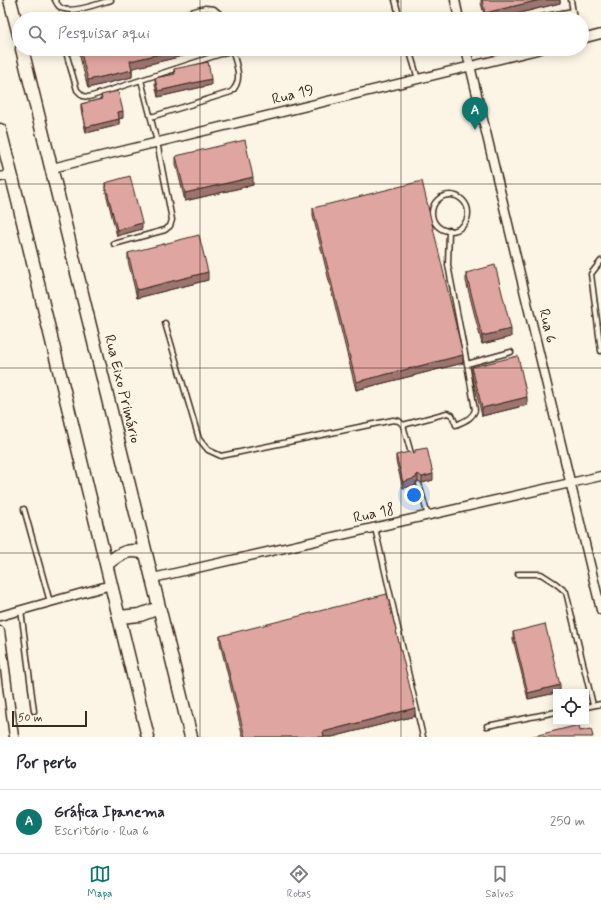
<!DOCTYPE html>
<html lang="pt">
<head>
<meta charset="utf-8">
<style>
  body { margin:0; font-family:Mynerve,sans-serif; background:#f7f7f7; color:#2b2b33 }
  .controls { position:absolute; right:12px; bottom:12px; display:grid; overflow:hidden; border-radius:0px; box-shadow:0 2px 10px #0003 }
  .controls button { width:36px; height:36px; display:grid; place-items:center; padding:0; border:0; border-bottom:1px solid #e1e1e2; background:#fff; color:#2b2b33; font:20px sans-serif }
  .scale { position:absolute; left:12px; bottom:10px; width:75px; box-sizing:border-box; padding-left:4px; border:2px solid #3b2a1e; border-top:0; font-size:11px; line-height:14px; white-space:nowrap; color:#3b2a1e; -webkit-text-stroke:3px #fcf5e5; paint-order:stroke }
  .you { position:absolute; left:414px; top:495px; width:14px; height:14px; margin:-10px; border:3px solid #fff; border-radius:50%; background:#1a73e8; box-shadow:0 0 0 6px #1a73e833 }
  .badge { display:grid; place-items:center; width:26px; height:26px; border-radius:50%; background:#0f766e; color:#fff; font-size:13px; font-weight:700 }
  .pin { position:absolute; translate:-50% -33px; filter:drop-shadow(0 1px 2px #0008) }
  .pin::after { content:''; position:absolute; top:21px; width:14px; height:12px; background:inherit; clip-path:polygon(0 0,100% 0,50% 100%) }
  .list { margin:0; padding:0; list-style:none }
  h2 { display:flex; justify-content:space-between; align-items:center; height:52px; margin:0; padding:0 16px; font-size:17px }
  h2 small { font-size:13px; font-weight:400; color:#7c7c81 }
  .list li { display:grid; grid-template-columns:26px 1fr auto; gap:12px; align-items:center; box-sizing:border-box; height:64px; padding:0 16px; border-top:1px solid #e1e1e2 }
  .list b { display:block; font-size:15px; white-space:nowrap }
  .list p { margin:0; font-size:13px; white-space:nowrap; color:#7c7c81 }
  .list em { font-size:13px; font-style:normal; color:#7c7c81 }
  .icon { flex:none; width:22px; height:22px; fill:none; stroke:currentColor; stroke-width:2; stroke-linecap:round; stroke-linejoin:round }
  .map { position:relative; flex:none; width:601px; height:737px; overflow:hidden }
  .search { position:absolute; background:#fff; box-shadow:0 2px 10px #0003; left:12px; right:12px; top:12px; height:44px; display:flex; align-items:center; gap:10px; box-sizing:border-box; padding:0 14px; border-radius:22px; color:#7c7c81; font-size:15px }
  .sheet { height:116px; background:#fff }
  nav { display:flex; justify-content:space-around; align-items:center; box-sizing:border-box; height:56px; border-top:1px solid #e1e1e2; background:#fff; font-size:11px; color:#7c7c81 }
  nav a { display:grid; justify-items:center; gap:2px }
  nav .on { color:#0f766e }
  .map>svg:first-child { display:block }
  .lines { fill:none; stroke-linecap:round; stroke-linejoin:round }
  .lane-casing { stroke:#3b2a1e; stroke-width:7 }
  .street-casing { stroke:#3b2a1e; stroke-width:11 }
  .secondary-casing { stroke:#3b2a1e; stroke-width:15 }
  .lane { stroke:#fcf5e5; stroke-width:4 }
  .street { stroke:#fcf5e5; stroke-width:8 }
  .secondary { stroke:#fcf5e5; stroke-width:12 }
  .wall { fill:#c08e8a; stroke:#3b2a1e }
  .shaded-wall { fill:#9c7471; stroke:#3b2a1e }
  .building { fill:#dfa5a1; stroke:#3b2a1e }
  .grid { fill:none; stroke:#3b2a1e; stroke-width:1; stroke-opacity:0.55 }
  .labels { text-anchor:middle; dominant-baseline:central; stroke-width:4; stroke-linejoin:round; paint-order:stroke }
  .street-label { font-size:15px; fill:#3b2a1e; stroke:#fcf5e5 }
</style>
</head>
<body>
<div class="map">
<svg width="601" height="737" viewBox="0 0 601 737">
  <rect width="100%" height="100%" fill="#fcf5e5"/>
  <filter id="ink" filterUnits="userSpaceOnUse"><feTurbulence type="fractalNoise" baseFrequency=".025" numOctaves="2"/><feDisplacementMap in="SourceGraphic" scale="8" xChannelSelector="R" yChannelSelector="G"/><feConvolveMatrix kernelMatrix="1 2 1 2 8 2 1 2 1" color-interpolation-filters="sRGB"/></filter>
  <g filter="url(#ink)">
    <g class="lines">
      <defs>
        <path id="lane" d="M55,0C57,4 59,8 64,9C74,13 100,3 111,0
          M395,0L400,19
          M571,0L574,19
          M166,19L205,8L214,9L221,15L222,19
          M530,19L573,11
          M69,49L67,56L77,90L83,96L89,97L233,50
          M409,49L418,79
          M151,117L231,92C244,80 236,65 232,49
          M432 213a18 18 0 1 1 36 0a18 18 0 1 1-36 0Z
          M449,230L448,265L467,364
          M114,244L165,230L170,226L172,220L157,142L141,80
          M601,261L591,274L601,351
          M165,323L199,439L208,450L221,456L393,420L399,421L403,425L412,457
          M403,425L447,413L452,415L456,425C464,421 472,419 475,410L467,364L511,352
          M419,484L428,516
          M24,509L50,602
          M375,528L423,737
          M518,574H541L555,583L566,592L593,705
          M21,610L34,711
          M586,707L601,704
          M487,726L556,712"/>
        <path id="street" d="M455,0L459,19
          M582,39L601,34
          M466,49L601,610
          M52,168L541,49
          M0,177L11,175
          M153,578L601,476
          M0,616L111,585
          M0,631L14,737"/>
        <path id="secondary" d="M10,0L19,35
          M22,49L191,737
          M0,130L18,201L148,737
          M107,564C120,553 128,548 145,553
          M119,617L140,615L159,608"/>
      </defs>
      <!-- lane casing -->
      <use href="#lane" class="lane-casing"/>
      <!-- street casing -->
      <use href="#street" class="street-casing"/>
      <!-- secondary casing -->
      <use href="#secondary" class="secondary-casing"/>
      <!-- lane -->
      <use href="#lane" class="lane"/>
      <!-- street -->
      <use href="#street" class="street"/>
      <!-- secondary -->
      <use href="#secondary" class="secondary"/>
    </g>
    <!-- wall -->
    <path class="wall" d="M481,0H560V3L496,19H485L481,3Z
      M78,49H207V50L132,68V77L88,88Z
      M174,69L211,85L158,97L155,84V78L174,74Z
      M101,95L123,118H119V125L86,133L81,110V104L101,99Z
      M176,156L253,185L185,201L176,164Z
      M105,183L142,229L117,236L105,189Z
      M313,208L463,363L356,390L313,216Z
      M128,253L208,280L137,298L128,261Z
      M466,273L511,337L482,344L466,281Z
      M472,367L527,405L482,416L472,375Z
      M396,455L433,480L422,483L418,481L416,482V485L403,488L396,461Z
      M513,632L560,692L528,699L513,639Z
      M220,636L415,716L332,737H243L220,643Z"/>
    <!-- shaded-wall -->
    <path class="shaded-wall" d="M540,0H560V3L496,19H485V13Z
      M181,49H207V50L130,69V61Z
      M132,70V77L88,88V80Z
      M211,79V85L158,97V91Z
      M123,111V118L118,119V112Z
      M119,119V125L86,133V127Z
      M253,177V185L185,201V193Z
      M142,223V229L117,236V230Z
      M208,272V280L137,298V290Z
      M511,329V337L482,344V336Z
      M463,355V363L356,390V382Z
      M527,397V405L482,416V408Z
      M418,474V481L416,482V485L403,488V482Z
      M433,474V480L422,483V477Z
      M560,685V692H556V693L528,699V693Z
      M415,708V716L332,737H323V732Z"/>
    <!-- building -->
    <path class="building" d="M482,0H540L485,13Z
      M200,11L202,19H165Z
      M80,49H181L130,61L132,70L88,80Z
      M208,62L211,79L158,91L155,78L175,74L174,69Z
      M118,91L123,111L118,112L119,119L86,127L81,104L102,99L101,95Z
      M245,140L253,177L185,193L176,156Z
      M130,176L142,223L117,230L105,183Z
      M422,181L463,355L356,382L313,208Z
      M199,235L208,272L137,290L128,253Z
      M495,265L511,329L482,336L466,273Z
      M518,356L527,397L482,408L472,367Z
      M427,448L433,474L422,477L418,474L416,476V478L403,482L396,455L409,452L413,454L415,453V450Z
      M387,594L415,708L323,732L324,737H245L220,636Z
      M545,624L560,685L528,693L513,632Z
      M579,725L580,731L591,729L593,737H530Z"/>
  </g>
  <!-- grid -->
  <path class="grid" d="M200,0V19M401,0V19M200,49V737M401,49V737M0,184H601M0,368H601M0,553H601"/>
  <g class="labels">
    <!-- street labels -->
    <g class="street-label">
      <text transform="translate(293 95) rotate(-14)">Rua 19</text>
      <text transform="translate(547 326) rotate(77)">Rua 6</text>
      <text transform="translate(122 389) rotate(76)">Rua Eixo Primário</text>
      <text transform="translate(374 514) rotate(-13)">Rua 18</text>
    </g>
  </g>
</svg>
<div class="controls">
<button><svg class="icon" aria-label="locate" viewBox="0 0 24 24"><circle cx="12" cy="12" r="6"/><path d="M12 2v4M12 18v4M2 12h4M18 12h4"/></svg></button>
</div>
<div class="scale">50 m</div>
<div class="you"></div>
<div class="pin badge" style="left:475px;top:130px">A</div>
<div class="search"><svg class="icon" aria-label="search" viewBox="0 0 24 24"><circle cx="10" cy="10" r="6"/><path d="M15 15l6 6"/></svg>Pesquisar aqui</div>
</div>
<section class="sheet">
<h2>Por perto<small></small></h2>
<ul class="list">
<li><span class="badge">A</span><div><b>Gráfica Ipanema</b><p>Escritório · Rua 6</p></div><em>250 m</em></li>
</ul>
</section>
<nav>
<a class="on"><svg class="icon" aria-label="map" viewBox="0 0 24 24"><path d="M3 6l6-2 6 2 6-2v14l-6 2-6-2-6 2zM9 4v14M15 6v14"/></svg>Mapa</a>
<a><svg class="icon" aria-label="directions" viewBox="0 0 24 24"><path d="M12 3l9 9-9 9-9-9zM9 14v-3h6M13 9l2 2-2 2"/></svg>Rotas</a>
<a><svg class="icon" aria-label="saved" viewBox="0 0 24 24"><path d="M7 4h10v16l-5-4-5 4z"/></svg>Salvos</a>
</nav>
</body>
</html>
